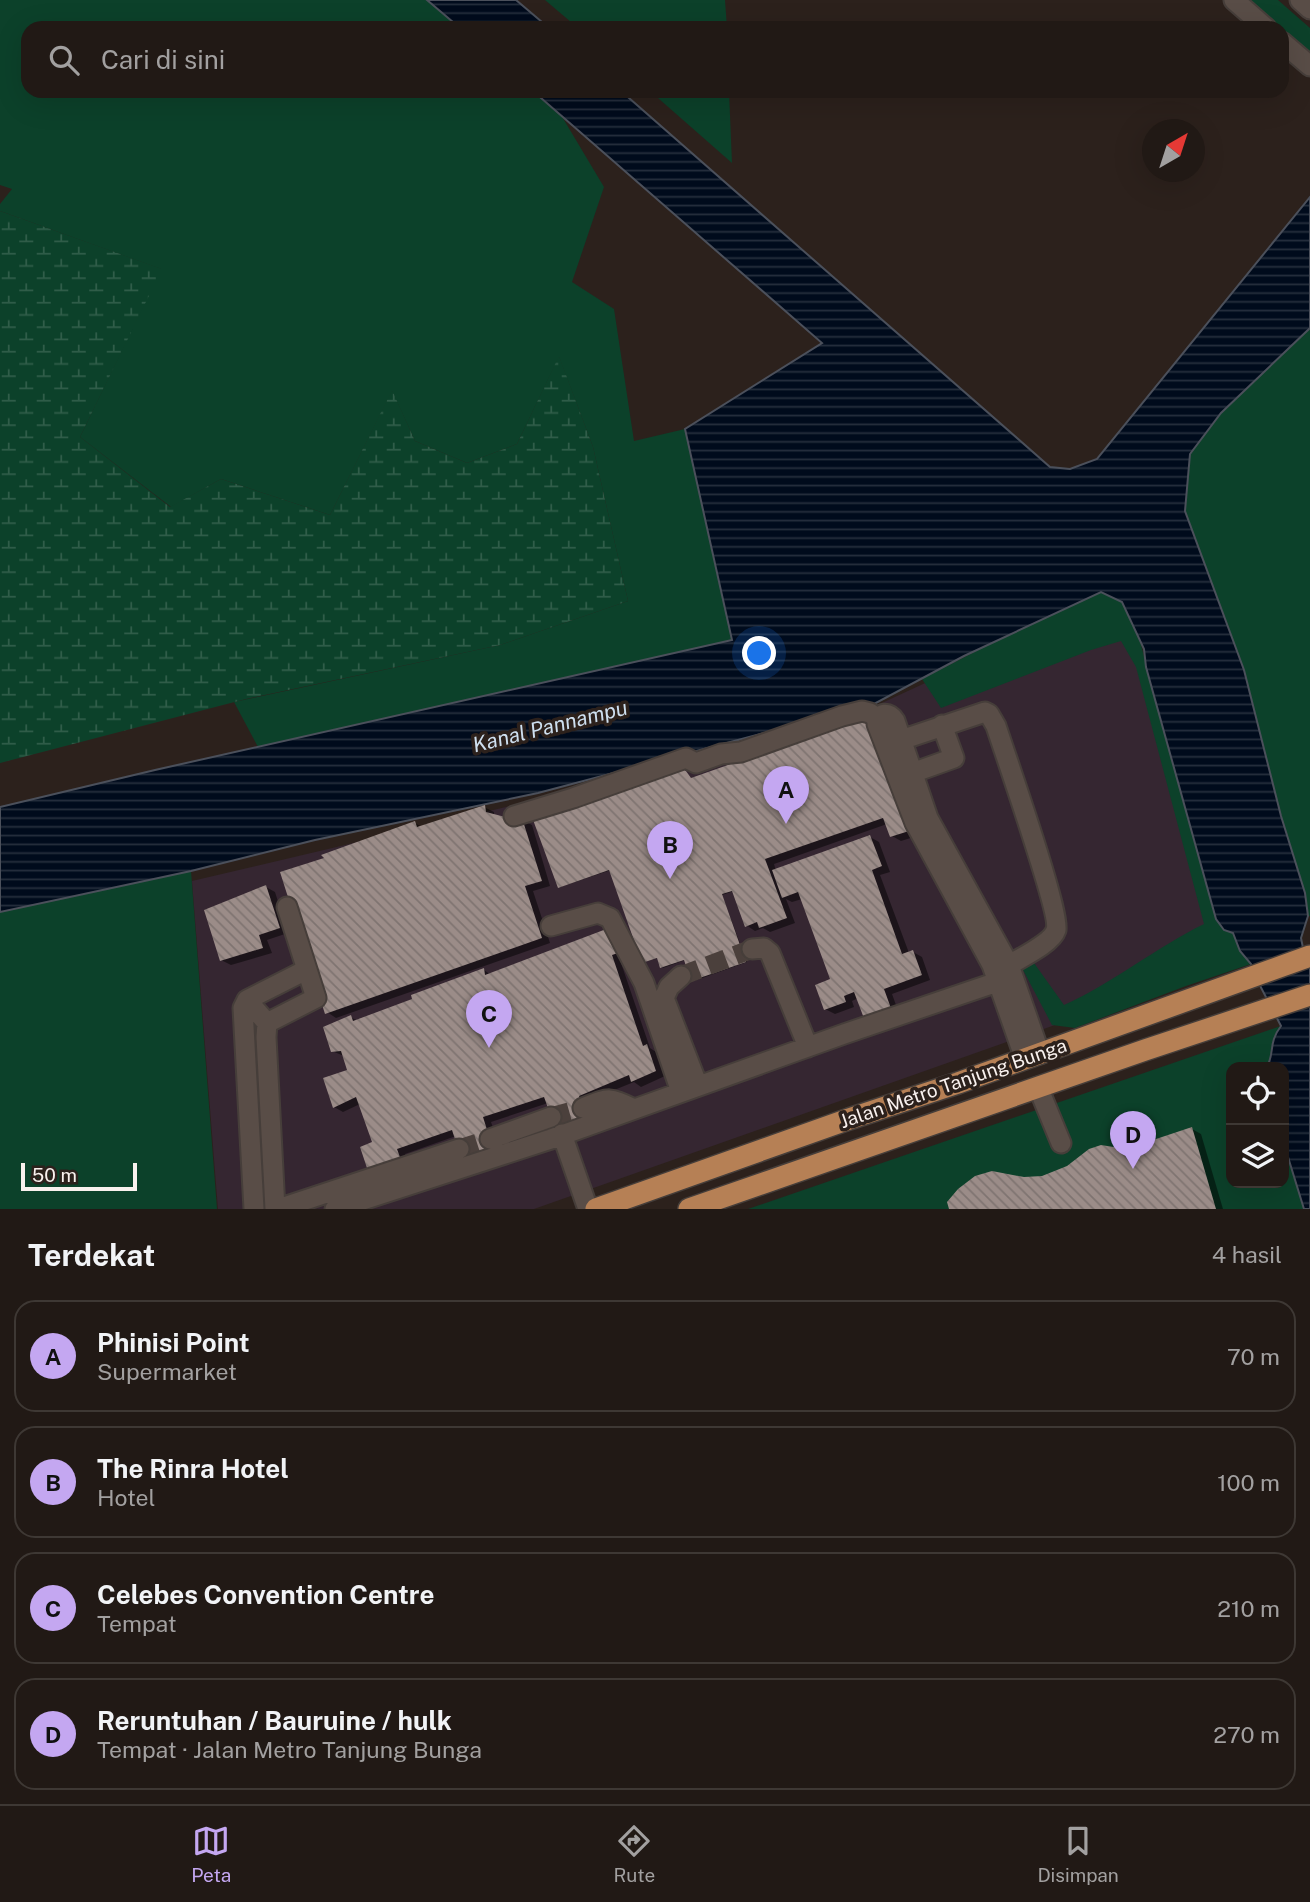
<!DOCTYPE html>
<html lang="id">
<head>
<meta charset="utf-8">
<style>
  body { margin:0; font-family:"Public Sans",sans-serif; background:#29221e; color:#f1f3f6 }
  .controls { position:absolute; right:21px; bottom:21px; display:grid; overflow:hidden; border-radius:14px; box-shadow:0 7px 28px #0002 }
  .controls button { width:63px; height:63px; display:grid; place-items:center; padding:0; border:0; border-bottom:2px solid #3e3834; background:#211915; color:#f1f3f6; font:35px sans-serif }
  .compass { position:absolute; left:1142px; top:119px; width:63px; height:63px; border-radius:50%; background:#211915; box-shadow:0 7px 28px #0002; rotate:39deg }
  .scale { position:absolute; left:21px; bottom:18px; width:116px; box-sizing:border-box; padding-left:7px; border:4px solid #f9f1ee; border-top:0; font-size:19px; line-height:24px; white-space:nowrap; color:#f9f1ee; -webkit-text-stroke:5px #2c211c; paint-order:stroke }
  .you { position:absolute; left:760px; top:654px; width:24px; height:24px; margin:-18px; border:5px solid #fff; border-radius:50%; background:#1a73e8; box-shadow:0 0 0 10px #1a73e833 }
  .badge { display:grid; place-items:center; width:46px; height:46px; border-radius:50%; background:#c4a7f1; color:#111; font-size:23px; font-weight:700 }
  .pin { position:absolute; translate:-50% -58px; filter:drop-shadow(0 2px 4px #0008) }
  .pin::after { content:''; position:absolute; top:37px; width:24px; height:21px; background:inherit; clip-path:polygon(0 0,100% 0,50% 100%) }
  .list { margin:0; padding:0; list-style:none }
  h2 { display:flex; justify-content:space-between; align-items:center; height:91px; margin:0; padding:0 28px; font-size:30px }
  h2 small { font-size:23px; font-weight:400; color:#a2a0a0 }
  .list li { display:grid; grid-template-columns:46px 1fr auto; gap:21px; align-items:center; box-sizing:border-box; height:112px; margin:0 14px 14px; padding:0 14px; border:2px solid #3e3834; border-radius:21px }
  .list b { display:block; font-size:26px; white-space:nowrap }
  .list p { margin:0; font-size:23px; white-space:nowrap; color:#a2a0a0 }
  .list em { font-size:23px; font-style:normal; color:#a2a0a0 }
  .icon { flex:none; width:38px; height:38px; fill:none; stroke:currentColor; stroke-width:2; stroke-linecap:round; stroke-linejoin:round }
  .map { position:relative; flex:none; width:1310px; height:1209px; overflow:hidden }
  .search { position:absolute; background:#211915; box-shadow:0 7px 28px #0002; left:21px; right:21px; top:21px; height:77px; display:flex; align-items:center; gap:18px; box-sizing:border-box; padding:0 24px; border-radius:21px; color:#a2a0a0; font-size:26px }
  .sheet { height:595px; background:#211915 }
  nav { display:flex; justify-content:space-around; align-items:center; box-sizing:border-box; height:98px; border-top:2px solid #3e3834; background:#211915; font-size:19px; color:#a2a0a0 }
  nav a { display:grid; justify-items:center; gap:4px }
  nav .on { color:#c4a7f1 }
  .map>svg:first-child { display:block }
  .commercial { fill:#352631 }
  .green { fill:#0c412a }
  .wetland { fill:url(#wetland-marsh) }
  .water { fill:url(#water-rules); stroke:#4b505b; stroke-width:2 }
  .shadow { fill:#0007 }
  .building { fill:url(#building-back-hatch) }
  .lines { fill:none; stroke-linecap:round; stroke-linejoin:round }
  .minor-tunnel { stroke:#4b403c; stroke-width:19; stroke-dasharray:19 10; stroke-linecap:butt }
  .minor-casing { stroke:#463e3a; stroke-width:23 }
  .major-casing { stroke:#463e3a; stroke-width:24 }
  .minor { stroke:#594d47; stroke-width:19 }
  .major { stroke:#b68055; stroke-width:21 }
  .labels { text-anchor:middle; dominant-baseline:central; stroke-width:7; stroke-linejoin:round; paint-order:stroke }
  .street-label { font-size:19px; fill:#f9f1ee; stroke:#2c211c }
  .water-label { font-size:21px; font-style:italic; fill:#cedfef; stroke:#2c211c }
</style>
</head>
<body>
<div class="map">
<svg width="1310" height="1209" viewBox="0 0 1310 1209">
  <defs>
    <pattern id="wetland-marsh" width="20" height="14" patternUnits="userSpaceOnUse" patternTransform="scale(1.75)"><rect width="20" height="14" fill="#0c412a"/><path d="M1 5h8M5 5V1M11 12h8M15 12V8" fill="none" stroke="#305d49"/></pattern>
    <pattern id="water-rules" width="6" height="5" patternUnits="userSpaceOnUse" patternTransform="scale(1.75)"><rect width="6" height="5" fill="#000b1c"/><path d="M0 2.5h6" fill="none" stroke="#262f3d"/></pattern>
    <pattern id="building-back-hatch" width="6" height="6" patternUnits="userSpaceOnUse" patternTransform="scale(1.75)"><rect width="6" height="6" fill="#9b8c88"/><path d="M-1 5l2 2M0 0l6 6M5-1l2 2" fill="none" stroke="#7f7471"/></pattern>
  </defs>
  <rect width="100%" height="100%" fill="#2c211c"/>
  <!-- commercial -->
  <path class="commercial" d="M1126,622L1225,956L1123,1001L534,1209H218L192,881L506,807L858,714L1049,626Z"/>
  <!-- green -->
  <path class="green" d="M0,0H427L460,28H28V91H533L561,115L604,187L572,282L614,309L634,441L685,429L732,640L258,747L234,702L500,645L628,601L593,447L559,357L517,444L467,463L415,441L392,391L330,515L221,479L171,507L80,437L161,269L0,211V204L12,189L0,185Z
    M545,0H725L727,28H578Z
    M1248,0H1278L1310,28V55L1282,30V28H1280Z
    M650,91H729L732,163Z
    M1310,328V916H1308L1305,893L1281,816L1244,670L1185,511L1190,454L1221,413Z
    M1101,592C1107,594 1117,597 1122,602C1133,613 1144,652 1146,667L1224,930L1233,933L1240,951L1251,964L1186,986L1075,1028L1052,1025L1022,968L1034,963L1064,1005C1113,983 1155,948 1204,924L1136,667L1121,641L1091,650L941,708L922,679L990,644Z
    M191,871L217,1209H0V912Z
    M1281,1026C1269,1042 1274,1053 1267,1067H1231V1183H1284V1144L1304,1209H748Z"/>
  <!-- wetland -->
  <path class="wetland" d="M0,211L162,269L80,437L170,507L221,479L330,515L392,390L415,441L467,463L517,444L559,356L593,447L628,601L500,645L246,699L0,763Z"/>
  <!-- water -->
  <path class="water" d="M427,0H516L549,28H460Z
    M533,91H621L1050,467L1070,469L1097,459L1310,197V328L1221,413L1190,454L1185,511L1244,670L1281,816L1305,893L1308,916L1301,938L1304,953L1310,963V1209H1304L1284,1144V1067H1267C1275,1052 1268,1043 1281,1026L1255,976L1251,964L1240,951L1233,933L1224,930L1216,919L1146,667L1144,649L1122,602L1101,592L964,656L874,704L538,793L315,840L191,871L0,912V807L155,770L732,640L685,429L822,343Z"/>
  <!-- shadow -->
  <path class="shadow" d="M867,718L917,836L901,841L892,836L887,824L774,864L776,871L870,837L879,842L890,872L880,875L909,953L913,952L922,957L930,980L892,994L900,1016L858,998L852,1001L854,1007L835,1014L825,1009L832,980L802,899L792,902L786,899L795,923L770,932L763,928L755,931L746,925L734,891L722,895L747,962L694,981L685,960L663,968L658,958L644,962L611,870L560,887L692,779Z
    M484,807L494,812V816L522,820L532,825L550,886L533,891L550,943L336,1018L327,1012V859L415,823L422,827Z
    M266,887L275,892L288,933L267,940L272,953L231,965L221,960Z
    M608,930L626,958L620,960L650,1048L656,1052L665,1076L641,1087L634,1082L587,1101L548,1103L491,1122L503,1157L456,1136L405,1154L409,1165L375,1143L360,1104L343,1112L334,1107L349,1071L344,1056L332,1051L350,1017L358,1021L484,970L491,975Z
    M1192,1129L1201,1134L1223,1209H951L1032,1179L1055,1174Z"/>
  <!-- building -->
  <path class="building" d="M867,716L909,831L890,837L883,818L765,859L787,918L759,928L757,922L745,927L732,891L722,894L746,962L691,981L684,960L660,968L657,958L642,963L609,870L558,888L532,817L676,766L686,771L691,778Z
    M485,805L486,812L517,820L522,818L542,881L525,886L542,938L325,1014L280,872L324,858L321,855L415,821L417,827Z
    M870,835L882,866L872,870L902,954L913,950L922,975L884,989L892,1011L865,1021L854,992L844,996L846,1002L824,1010L815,985L830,979L798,892L782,898L772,870Z
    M266,885L280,928L259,935L263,948L220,961L204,910Z
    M609,928L618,953L612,955L643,1046L647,1044L656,1071L631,1082L629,1075L579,1096L587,1119L556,1130L544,1097L483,1117L494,1152L463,1164L452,1130L397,1149L401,1160L368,1171L360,1147L372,1142L356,1097L333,1108L323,1078L347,1070L341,1051L331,1052L323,1027L351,1015L353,1021L412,999L411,995L484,968L485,975Z
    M1192,1127L1216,1209H949L947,1202L958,1189L975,1176L992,1171L1024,1177L1042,1176L1067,1166L1089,1149L1101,1145L1126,1149Z"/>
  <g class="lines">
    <!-- minor-tunnel -->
    <path class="minor-tunnel" d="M681,976L752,949
      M551,1117L583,1108
      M459,1149L490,1139"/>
    <defs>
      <path id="minor" d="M1234,0L1266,28
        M1300,0L1310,9
        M1282,42L1310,66
        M901,740L985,712L989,714L996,726C1005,754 1061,914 1056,930C1052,943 1022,957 1009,965
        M912,773L954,758L942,725
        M514,816L573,798L686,758L696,763L721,754L741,752L842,716L862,711L870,713L878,719
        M551,926L598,913L610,918L644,983L681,1092
        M752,949L764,948L770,953L808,1047
        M681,976L669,987L664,998L698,1086
        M247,1000L267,1023L266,1037L275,1209
        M267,1023L316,998L287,907
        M1025,1059L992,965L915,823L877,724C879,712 889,711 895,721L928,818L1009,965L1040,1054
        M1038,1087L1061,1143
        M583,1108C608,1098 609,1096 634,1109
        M562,1134L588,1209
        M490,1139L551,1117
        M254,1209L243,1008L247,1000L306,970
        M278,1209L459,1149
        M335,1209L551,1139L844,1034L1009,978"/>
      <path id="major" d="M596,1209L849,1119L958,1083L1310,956
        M689,1209L1145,1050L1310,995"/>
    </defs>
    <!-- minor casing -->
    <use href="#minor" class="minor-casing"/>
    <!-- major casing -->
    <use href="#major" class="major-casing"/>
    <!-- minor -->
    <use href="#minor" class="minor"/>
    <!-- major -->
    <use href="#major" class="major"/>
  </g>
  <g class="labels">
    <!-- street labels -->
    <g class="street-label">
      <text transform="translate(953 1083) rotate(-19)">Jalan Metro Tanjung Bunga</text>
    </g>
    <!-- water labels -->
    <g class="water-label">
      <text transform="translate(550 726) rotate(-14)">Kanal Pannampu</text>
    </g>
  </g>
</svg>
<div class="controls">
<button><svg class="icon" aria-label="locate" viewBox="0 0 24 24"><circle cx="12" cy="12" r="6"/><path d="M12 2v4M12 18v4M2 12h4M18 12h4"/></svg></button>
<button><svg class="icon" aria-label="layers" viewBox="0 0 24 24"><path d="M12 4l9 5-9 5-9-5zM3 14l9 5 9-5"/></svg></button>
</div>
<svg class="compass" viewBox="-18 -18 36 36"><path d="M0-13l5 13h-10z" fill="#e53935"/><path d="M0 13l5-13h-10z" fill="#a2a0a0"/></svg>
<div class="scale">50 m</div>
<div class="you"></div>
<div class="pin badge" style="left:786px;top:824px">A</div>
<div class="pin badge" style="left:670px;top:879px">B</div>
<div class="pin badge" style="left:489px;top:1048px">C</div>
<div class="pin badge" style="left:1133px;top:1169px">D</div>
<div class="search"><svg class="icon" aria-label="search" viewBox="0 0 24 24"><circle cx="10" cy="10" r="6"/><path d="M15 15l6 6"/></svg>Cari di sini</div>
</div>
<section class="sheet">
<h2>Terdekat<small>4 hasil</small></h2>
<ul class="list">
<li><span class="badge">A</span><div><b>Phinisi Point</b><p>Supermarket</p></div><em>70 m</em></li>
<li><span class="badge">B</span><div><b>The Rinra Hotel</b><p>Hotel</p></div><em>100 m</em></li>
<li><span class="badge">C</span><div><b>Celebes Convention Centre</b><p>Tempat</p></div><em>210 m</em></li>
<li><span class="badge">D</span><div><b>Reruntuhan / Bauruine / hulk</b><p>Tempat · Jalan Metro Tanjung Bunga</p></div><em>270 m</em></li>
</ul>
</section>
<nav>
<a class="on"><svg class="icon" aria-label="map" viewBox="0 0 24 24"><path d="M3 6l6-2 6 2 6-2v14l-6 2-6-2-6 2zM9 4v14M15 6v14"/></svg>Peta</a>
<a><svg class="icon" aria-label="directions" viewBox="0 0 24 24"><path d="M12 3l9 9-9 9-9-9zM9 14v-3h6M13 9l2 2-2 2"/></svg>Rute</a>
<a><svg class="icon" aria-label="saved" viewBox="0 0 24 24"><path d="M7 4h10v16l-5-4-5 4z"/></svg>Disimpan</a>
</nav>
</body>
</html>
